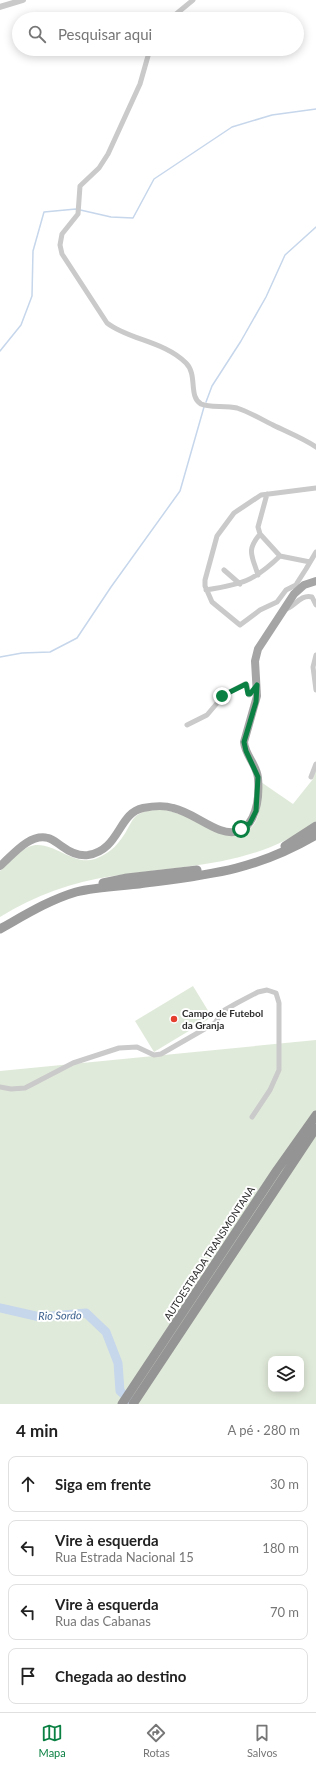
<!DOCTYPE html>
<html lang="pt">
<head>
<meta charset="utf-8">
<style>
  body { margin:0; font-family:Lato,sans-serif; background:#f6f6f6; color:#222 }
  .controls { position:absolute; right:12px; bottom:12px; display:grid; overflow:hidden; border-radius:8px; box-shadow:0 2px 10px #0003 }
  .controls button { width:36px; height:36px; display:grid; place-items:center; padding:0; border:0; border-bottom:1px solid #e0e0e0; background:#fff; color:#222; font:20px sans-serif }
  .stop { position:absolute; width:12px; height:12px; margin:-9px; border:3px solid #0b8043; border-radius:50%; background:#fff }
  .stop.end { background:#0b8043; border-color:#fff; box-shadow:0 1px 4px #0008 }
  .list { margin:0; padding:0; list-style:none }
  h2 { display:flex; justify-content:space-between; align-items:center; height:52px; margin:0; padding:0 16px; font-size:17px }
  h2 small { font-size:13px; font-weight:400; color:#767676 }
  .list li { display:grid; grid-template-columns:26px 1fr auto; gap:12px; align-items:center; box-sizing:border-box; height:56px; margin:0 8px 8px; padding:0 8px; border:1px solid #e0e0e0; border-radius:8px }
  .list b { display:block; font-size:15px; white-space:nowrap }
  .list p { margin:0; font-size:13px; white-space:nowrap; color:#767676 }
  .list em { font-size:13px; font-style:normal; color:#767676 }
  .icon { flex:none; width:22px; height:22px; fill:none; stroke:currentColor; stroke-width:2; stroke-linecap:round; stroke-linejoin:round }
  .map { position:relative; flex:none; width:316px; height:1404px; overflow:hidden }
  .search { position:absolute; background:#fff; box-shadow:0 2px 10px #0003; left:12px; right:12px; top:12px; height:44px; display:flex; align-items:center; gap:10px; box-sizing:border-box; padding:0 14px; border-radius:22px; color:#767676; font-size:15px }
  .sheet { height:308px; background:#fff }
  nav { display:flex; justify-content:space-around; align-items:center; box-sizing:border-box; height:56px; border-top:1px solid #e0e0e0; background:#fff; font-size:11px; color:#767676 }
  nav a { display:grid; justify-items:center; gap:2px }
  nav .on { color:#0b8043 }
  .map>svg:first-child { display:block }
  .green { fill:#e0eada; fill-rule:evenodd }
  .lines { fill:none; stroke-linecap:round; stroke-linejoin:round }
  .stream { stroke:#c6d6eb; stroke-width:1.5 }
  .river { stroke:#c6d6eb; stroke-width:9 }
  .minor { stroke:#cacaca; stroke-width:5 }
  .tertiary { stroke:#cacaca; stroke-width:6 }
  .primary { stroke:#a5a5a5; stroke-width:8 }
  .trunk { stroke:#9c9c9c; stroke-width:9 }
  .motorway { stroke:#949494; stroke-width:9 }
  .route { stroke:#0b8043; stroke-width:5 }
  .poi-dot { fill:#e43f2f; stroke:#fff; stroke-width:1.5 }
  .labels { text-anchor:middle; dominant-baseline:central; stroke-width:4; stroke-linejoin:round; paint-order:stroke }
  .poi-label { font-size:10px; font-weight:bold; fill:#2d2d2d; stroke:#fff; text-anchor:start }
  .street-label { font-size:10px; fill:#2d2d2d; stroke:#fff }
  .water-label { font-size:11px; font-style:italic; fill:#3c618e; stroke:#fff }
</style>
</head>
<body>
<div class="map">
<svg width="316" height="1404" viewBox="0 0 316 1404">
  <rect width="100%" height="100%" fill="#fff"/>
  <!-- green -->
  <path class="green" d="M316,768V821C257,867 184,865 113,876C73,882 35,895 0,917V871C8,864 18,852 28,847C51,837 72,867 95,859C111,853 120,843 128,828C131,823 133,817 139,814C147,809 157,810 166,810L242,833C263,826 260,801 261,782L293,804L313,779Z
    M193,986L212,1017L154,1052L135,1021Z
    M316,1040V1404H0V1071ZM271,1359H301V1389H271Z"/>
  <g class="lines">
    <!-- stream -->
    <path class="stream" d="M0,351L21,325L32,296L33,251L44,212L76,209L111,217L133,218L154,179L232,127L272,115L316,109
      M206,402L212,386L241,341L266,297L285,255L316,227
      M0,657L22,653L50,652L77,638L111,587L180,491L204,407"/>
    <!-- river -->
    <path class="river" d="M0,1308L40,1317L86,1313L106,1332L118,1363L120,1391L132,1402"/>
    <!-- minor -->
    <path class="minor" d="M170,19L193,0
      M150,49L140,84L108,154L99,168L80,186L78,214L62,234L60,245L62,254L107,323C129,340 164,341 186,363C198,375 188,396 201,404C209,408 226,405 237,408C249,412 261,419 273,425C287,432 303,438 316,447
      M267,494L258,527L260,534L280,556L310,562
      M224,570L240,584
      M258,575C252,555 246,551 260,534
      M296,585L286,590L277,602L260,610L240,625L212,602L205,586V580L217,536L234,513L261,495L316,488
      M296,589L297,583L306,569L316,552
      M206,590C242,584 253,582 280,556
      M283,610C295,608 299,594 312,597L316,605
      M316,655L313,667L316,690
      M187,725L207,715L224,695L245,684L247,685L249,695L252,693L256,688
      M311,777L316,764
      M0,1087L11,1089L25,1088L73,1063L119,1048L137,1047L154,1055L161,1054L215,1023L223,1011L237,1003L258,992L267,990L276,993L279,1003V1070L270,1090L252,1117"/>
    <!-- tertiary -->
    <path class="tertiary" d="M0,7L23,0"/>
    <!-- primary -->
    <path class="primary" d="M0,866C12,856 29,833 48,838C53,839 58,844 63,847C71,853 79,856 88,855C120,850 118,813 143,808C153,806 164,805 173,808C190,812 204,824 220,830C254,842 260,802 258,778C257,765 245,755 244,742L257,696L255,661L258,649L294,594L304,585L316,581"/>
    <!-- trunk -->
    <path class="trunk" d="M285,846L316,826
      M103,883L127,878L197,870
      M0,929C25,915 49,900 76,892C95,887 120,886 139,884C207,875 255,871 316,835"/>
    <!-- motorway -->
    <path class="motorway" d="M122,1404L277,1170L316,1115
      M133,1404L316,1128"/>
  </g>
  <g class="lines">
    <!-- route -->
    <path class="route" d="M222,696L246,684L248,694H250L257,685L256,702L244,742L246,751L258,777L256,811L250,823L241,829"/>
  </g>
  <!-- markers -->
  <circle class="poi-dot" cx="174" cy="1019" r="4"/>
  <g class="labels">
    <!-- poi labels -->
    <g class="poi-label">
      <text x="182" y="1013">Campo de Futebol<tspan x="182" dy="12">da Granja</tspan></text>
    </g>
    <!-- street labels -->
    <g class="street-label">
      <text transform="translate(209 1253) rotate(-57)">AUTOESTRADA TRANSMONTANA</text>
    </g>
    <!-- water labels -->
    <g class="water-label">
      <text transform="translate(60 1315) rotate(-1)">Rio Sordo</text>
    </g>
  </g>
</svg>
<div class="controls">
<button><svg class="icon" aria-label="layers" viewBox="0 0 24 24"><path d="M12 4l9 5-9 5-9-5zM3 14l9 5 9-5"/></svg></button>
</div>
<div class="stop" style="left:241px;top:829px"></div>
<div class="stop end" style="left:222px;top:696px"></div>
<div class="search"><svg class="icon" aria-label="search" viewBox="0 0 24 24"><circle cx="10" cy="10" r="6"/><path d="M15 15l6 6"/></svg>Pesquisar aqui</div>
</div>
<section class="sheet">
<h2>4 min<small>A pé · 280 m</small></h2>
<ul class="list">
<li><svg class="icon" aria-label="ahead" viewBox="0 0 24 24"><path d="M12 20V5M6 11l6-6 6 6"/></svg><div><b>Siga em frente</b></div><em>30 m</em></li>
<li><svg class="icon" aria-label="left" viewBox="0 0 24 24"><path d="M17 20v-9H6M10 6l-5 5 5 5"/></svg><div><b>Vire à esquerda</b><p>Rua Estrada Nacional 15</p></div><em>180 m</em></li>
<li><svg class="icon" aria-label="left" viewBox="0 0 24 24"><path d="M17 20v-9H6M10 6l-5 5 5 5"/></svg><div><b>Vire à esquerda</b><p>Rua das Cabanas</p></div><em>70 m</em></li>
<li><svg class="icon" aria-label="arrive" viewBox="0 0 24 24"><path d="M6 21V4h12l-3 4 3 4H6"/></svg><div><b>Chegada ao destino</b></div></li>
</ul>
</section>
<nav>
<a class="on"><svg class="icon" aria-label="map" viewBox="0 0 24 24"><path d="M3 6l6-2 6 2 6-2v14l-6 2-6-2-6 2zM9 4v14M15 6v14"/></svg>Mapa</a>
<a><svg class="icon" aria-label="directions" viewBox="0 0 24 24"><path d="M12 3l9 9-9 9-9-9zM9 14v-3h6M13 9l2 2-2 2"/></svg>Rotas</a>
<a><svg class="icon" aria-label="saved" viewBox="0 0 24 24"><path d="M7 4h10v16l-5-4-5 4z"/></svg>Salvos</a>
</nav>
</body>
</html>
